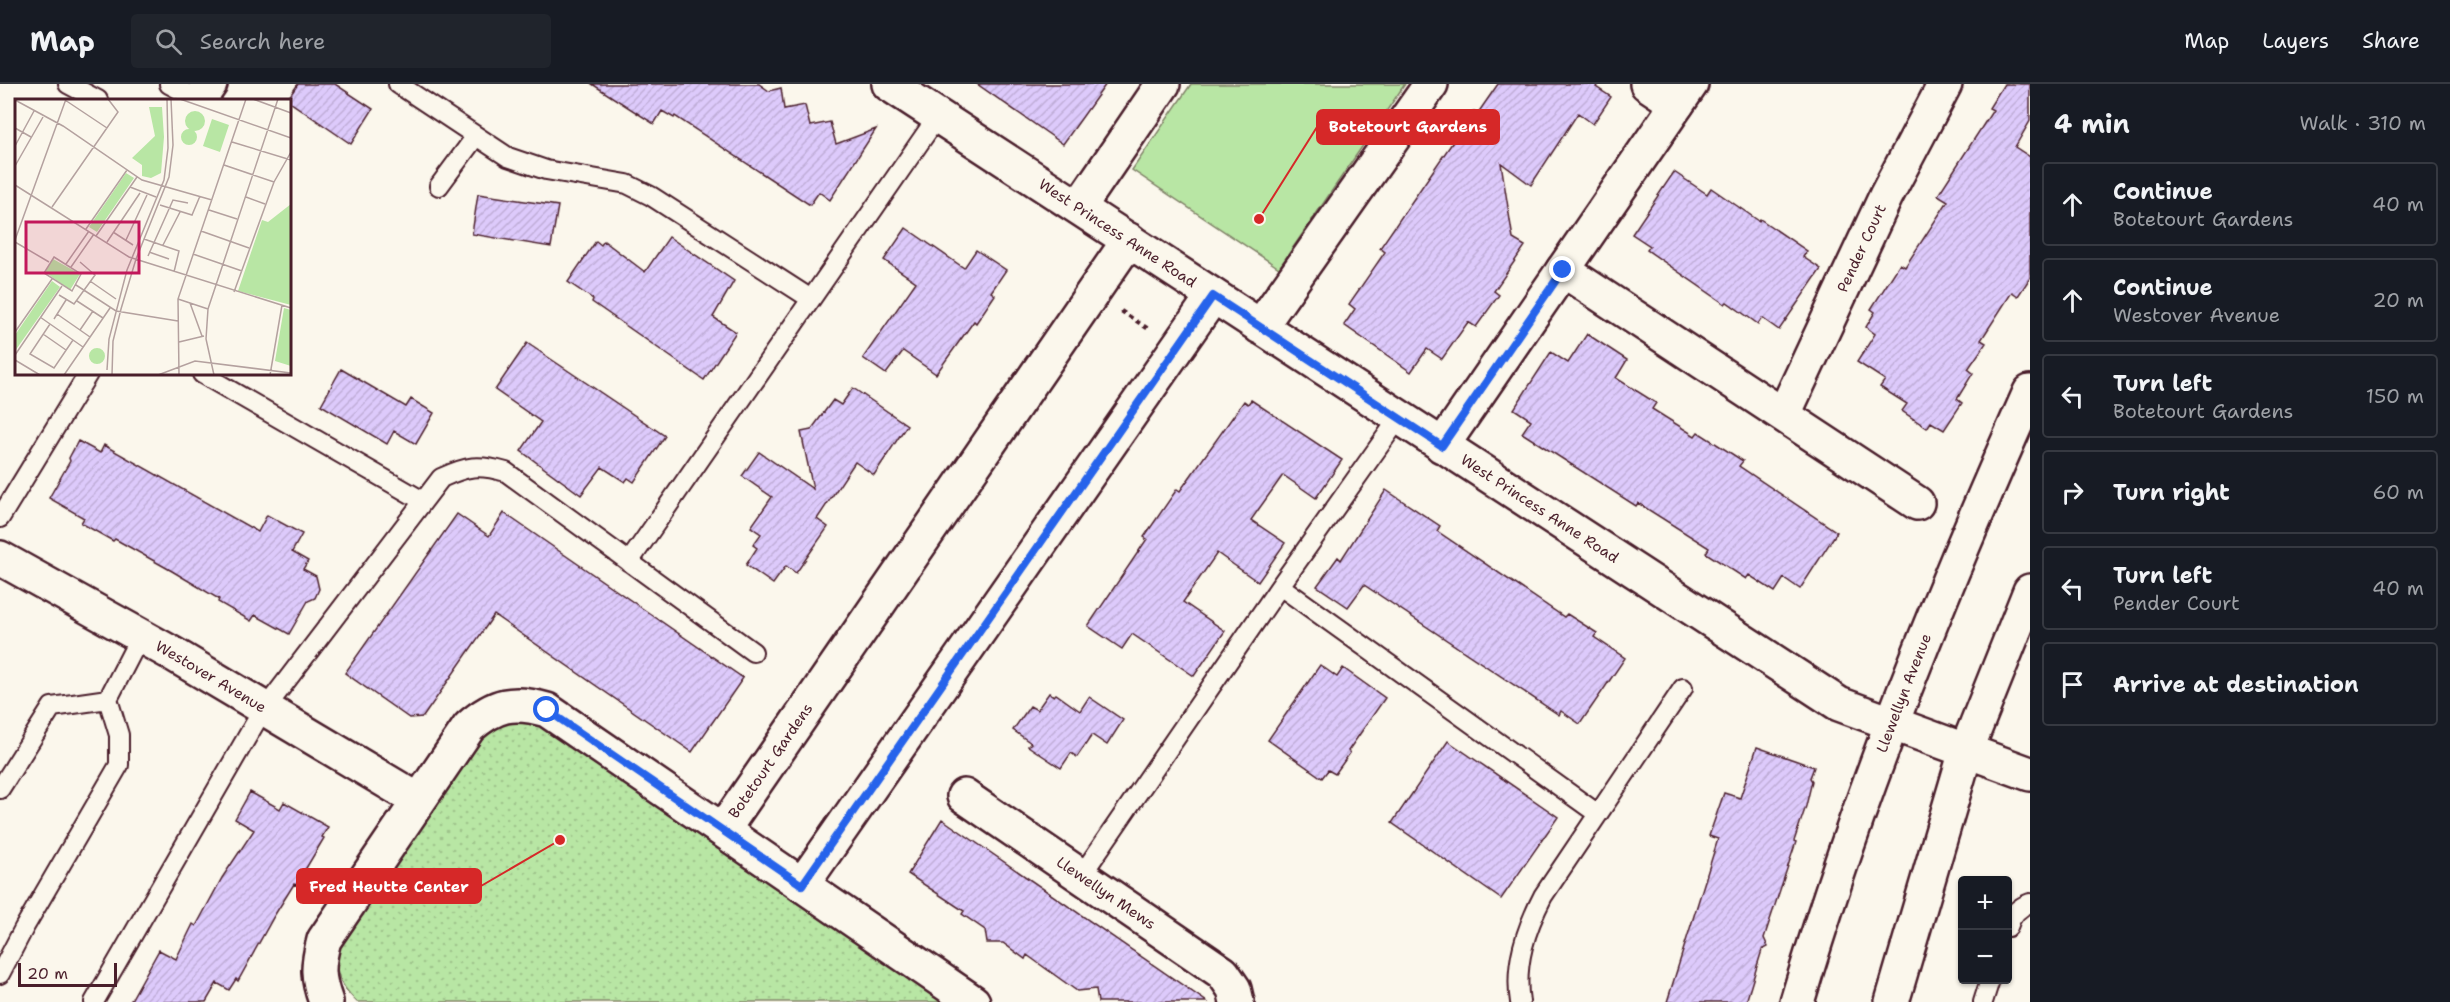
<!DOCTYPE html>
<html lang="en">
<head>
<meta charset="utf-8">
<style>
  body { margin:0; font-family:"Shantell Sans",sans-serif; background:#20242c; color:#f1f3f6 }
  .controls { position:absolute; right:18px; bottom:18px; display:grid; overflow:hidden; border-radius:6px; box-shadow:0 2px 4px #0004 }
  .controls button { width:54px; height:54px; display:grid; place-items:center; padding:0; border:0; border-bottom:2px solid #363941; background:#171b24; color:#f1f3f6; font:30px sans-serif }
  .scale { position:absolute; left:18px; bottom:15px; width:99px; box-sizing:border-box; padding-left:6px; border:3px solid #4a1f2b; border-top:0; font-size:16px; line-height:21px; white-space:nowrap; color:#4a1f2b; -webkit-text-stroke:4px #fbf7ec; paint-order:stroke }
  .stop { position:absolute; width:18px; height:18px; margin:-14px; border:4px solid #2563eb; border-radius:50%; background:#fff }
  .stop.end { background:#2563eb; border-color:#fff; box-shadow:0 2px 6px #0008 }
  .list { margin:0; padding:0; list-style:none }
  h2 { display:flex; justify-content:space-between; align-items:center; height:78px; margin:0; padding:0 24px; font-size:26px }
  h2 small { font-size:20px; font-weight:400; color:#9ea1a6 }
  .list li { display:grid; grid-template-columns:39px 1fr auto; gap:18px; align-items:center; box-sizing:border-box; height:84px; margin:0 12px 12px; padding:0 12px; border:2px solid #363941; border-radius:6px }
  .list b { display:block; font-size:22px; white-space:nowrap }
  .list p { margin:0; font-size:20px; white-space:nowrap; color:#9ea1a6 }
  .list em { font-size:20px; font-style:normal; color:#9ea1a6 }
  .icon { flex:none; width:33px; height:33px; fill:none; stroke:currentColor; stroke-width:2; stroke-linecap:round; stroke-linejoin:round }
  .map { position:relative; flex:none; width:2030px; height:918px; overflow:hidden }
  header { display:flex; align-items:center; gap:36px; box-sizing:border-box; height:84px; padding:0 30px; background:#171b24; border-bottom:2px solid #363941 }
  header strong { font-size:28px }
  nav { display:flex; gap:33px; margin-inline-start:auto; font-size:21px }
  .search { width:420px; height:54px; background:#20242c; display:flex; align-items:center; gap:15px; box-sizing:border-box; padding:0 21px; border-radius:6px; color:#9ea1a6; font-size:22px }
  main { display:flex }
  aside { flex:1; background:#171b24 }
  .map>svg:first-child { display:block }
  .green { fill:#b8e6a4; stroke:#818268; stroke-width:1.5 }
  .garden { fill:url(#garden-dots); stroke:#818268; stroke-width:1.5 }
  .building { fill:url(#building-hatch); stroke:#4a1f2b; stroke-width:1.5 }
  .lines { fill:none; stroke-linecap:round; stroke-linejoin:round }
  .service-casing { stroke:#4a1f2b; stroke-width:22 }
  .minor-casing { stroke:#4a1f2b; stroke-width:38 }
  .tertiary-casing { stroke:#4a1f2b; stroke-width:38 }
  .secondary-casing { stroke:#4a1f2b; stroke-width:38 }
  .path { stroke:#4a1f2b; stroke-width:4; stroke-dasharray:4.5 4.5; stroke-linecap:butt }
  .service { stroke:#fbf7ec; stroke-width:18 }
  .minor { stroke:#fbf7ec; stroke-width:33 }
  .tertiary { stroke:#fbf7ec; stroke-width:33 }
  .secondary { stroke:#fbf7ec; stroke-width:33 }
  .route { stroke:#2563eb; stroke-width:8 }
  .labels { text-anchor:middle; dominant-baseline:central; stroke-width:6; stroke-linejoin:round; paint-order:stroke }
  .street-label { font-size:15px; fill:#4a1f2b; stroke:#fbf7ec }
  .inset-road { fill:none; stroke:#b4a19f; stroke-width:1.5 }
  .view { fill:#c2185b; fill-opacity:0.15; stroke:#c2185b; stroke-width:3 }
  .inset-edge { fill:none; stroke:#4a1f2b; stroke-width:3 }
  .leader { fill:none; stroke:#d62828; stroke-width:2 }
  .callout-dot { fill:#d62828; stroke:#fbf7ec; stroke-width:2 }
  .callout { fill:#d62828; stroke:#d62828; stroke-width:2 }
  .callout-label { font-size:16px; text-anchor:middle; font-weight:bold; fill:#fff }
</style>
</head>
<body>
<header>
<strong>Map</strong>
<div class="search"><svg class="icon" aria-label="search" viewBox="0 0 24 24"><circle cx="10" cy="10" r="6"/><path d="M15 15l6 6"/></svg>Search here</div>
<nav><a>Map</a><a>Layers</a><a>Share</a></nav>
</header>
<main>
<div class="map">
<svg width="2030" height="918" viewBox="0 0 2030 918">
  <defs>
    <pattern id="garden-dots" width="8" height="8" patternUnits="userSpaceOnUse" patternTransform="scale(1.5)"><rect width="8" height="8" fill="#b8e6a4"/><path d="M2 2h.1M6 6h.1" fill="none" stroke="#a0c58d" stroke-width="1.8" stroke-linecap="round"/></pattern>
    <pattern id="building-hatch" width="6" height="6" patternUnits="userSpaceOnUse" patternTransform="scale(1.5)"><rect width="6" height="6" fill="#ddcafb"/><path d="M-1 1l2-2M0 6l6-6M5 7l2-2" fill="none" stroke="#bfadd7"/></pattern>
  </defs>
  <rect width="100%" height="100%" fill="#fbf7ec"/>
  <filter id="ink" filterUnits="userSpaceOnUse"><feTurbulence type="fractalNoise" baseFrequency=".0167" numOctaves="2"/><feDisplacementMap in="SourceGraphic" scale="12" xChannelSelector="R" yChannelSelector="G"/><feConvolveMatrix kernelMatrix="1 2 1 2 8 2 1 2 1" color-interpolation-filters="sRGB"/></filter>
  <g filter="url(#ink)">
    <!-- green -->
    <path class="green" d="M1191,0H1405L1279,184L1132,86Z"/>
    <!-- garden -->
    <path class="garden" d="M511,635L532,637L548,645L945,918H357C337,898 332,885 341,857L478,656L491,644Z"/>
    <!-- building -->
    <path class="building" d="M298,0H335L373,25L351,60L287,16Z
      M592,0H759L769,7L781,4L784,25L805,21L810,42L830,38L836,60L876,45L830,116L819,108L810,121L675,32L674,34L662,27L654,40Z
      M977,0H1106L1063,60Z
      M1498,0H1598L1596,3L1611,13L1593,40L1578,29L1531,101L1501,79L1513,155L1525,162L1494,207L1499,211L1476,243L1468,238L1442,275L1427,265L1411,288L1344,241L1355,225L1349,220L1385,168L1380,164L1474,27L1478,29Z
      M2004,0H2030V37L2015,63L2030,73V194L2018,212L2012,208L1981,256L1986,259L1968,285L1973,289L1957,315L1962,319L1944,346L1931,338L1927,344L1902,327L1907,320L1880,303L1885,296L1857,278L1875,250L1866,243L1875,228L1871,225L1900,180L1905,183L1948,117L1938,111L1993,26L1989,24Z
      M1674,88L1707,110L1711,104L1759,137L1760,135L1807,167L1803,173L1821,185L1779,246L1762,234L1758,240L1727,218L1725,220L1647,166L1650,162L1632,150Z
      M478,110L558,122L551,163L472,150Z
      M906,144L964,184L976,166L1006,186L991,208L995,211L976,239L974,237L936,290L903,267L886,290L863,274L916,198L884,176Z
      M669,153L734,197L713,233L736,248L704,296L592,218L593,215L568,198L596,157L601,161L604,157L645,188Z
      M1587,250L1627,276L1616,294L1656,319L1652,325L1695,352L1698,348L1743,377L1739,382L1837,448L1800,505L1784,494L1775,508L1749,491L1746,495L1706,469L1709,464L1638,419L1636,422L1522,349L1531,336L1514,325L1551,268L1568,279Z
      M527,259L665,352L634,398L628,394L625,398L602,383L581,411L521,367L541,338L495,306Z
      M341,285L406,323L411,315L434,329L416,360L394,347L387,360L321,321Z
      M853,304L907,341L874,391L855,378L817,435L828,443L796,489L786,482L773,500L746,481L757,464L753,461L761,450L751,443L772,413L742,392L759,368L813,405L801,348L811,346L833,316L841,321Z
      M1251,316L1342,376L1316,414L1283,391L1251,436L1285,459L1258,498L1217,469L1183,518L1225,547L1194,592L1132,550L1122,565L1088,542L1147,455L1144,453L1177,405L1180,407L1244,317L1248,320Z
      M78,357L100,369L104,361L258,448L267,431L302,450L292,468L308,477L303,485L316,492L319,505L315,514L308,517L289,550L255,531L251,537L218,518L219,515L172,487L115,455L113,457L81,439L84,434L49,414L70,377L69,374Z
      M1386,406L1440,442L1437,447L1564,533L1567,530L1597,549L1594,553L1625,574L1580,640L1561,627L1559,631L1364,501L1348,523L1317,502L1338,473L1341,476Z
      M504,429L743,594L692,668L494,531L423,633L409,634L345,589L457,430L489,452Z
      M1320,581L1337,593L1343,584L1385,614L1348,667L1350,669L1335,690L1328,686L1322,694L1268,656Z
      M1049,609L1054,612L1056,610L1080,627L1089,613L1123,636L1107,661L1092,651L1077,673L1071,669L1061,684L1028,662L1031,659L1013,646L1030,622L1037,626Z
      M1448,657L1558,733L1501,815L1392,739Z
      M1757,663L1814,683L1810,694L1812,697L1806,722L1794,757L1796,758L1764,854L1768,863L1762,866L1746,918H1667L1718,755L1709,752L1724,709L1740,714Z
      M250,708L280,725L284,718L328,743L322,753L324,754L296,801L294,800L274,832L238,897L236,895L229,906L217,899L206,918H130L159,866L176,875L193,840L196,842L222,794L254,746L235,735Z
      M942,735L1207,918H1098L1096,905L1077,907L1027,871L1025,875L1003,859H987L985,846L962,830L964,827L908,790Z"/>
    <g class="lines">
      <defs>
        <path id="service" d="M68,0L98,16
          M169,0L199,16
          M398,0L508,73L546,86L627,100L651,112L811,215
          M439,102L476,52
          M202,290L423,417
          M0,434L88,290
          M629,478L938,32
          M1280,502L1598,730
          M0,705L52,623L108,615
          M1081,792L1280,502L1399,334
          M2008,843C2011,831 2019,823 2030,819
          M0,890L24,844L119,681V651L108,615L141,551
          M94,918L258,634L441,394C467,382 478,380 506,388L753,568
          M1520,918C1514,880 1526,845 1543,812L1683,604
          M1983,918L1990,896"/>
        <g id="minor">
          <path d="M1647,0L1677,20"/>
          <path d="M199,16L210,0"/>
          <path d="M1079,123L1163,0"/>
          <path d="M1563,186L1917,419"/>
          <path d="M1260,243L1431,0"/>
          <path id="s1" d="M1784,330L1886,112L1945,0"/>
          <path d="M1442,362L1691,0"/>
          <path id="s2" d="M0,474L173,570L418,716"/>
          <path id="s3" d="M964,712L1223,889L1234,905L1237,918"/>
          <path id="s4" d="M723,746L1129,156"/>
          <path d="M802,801L1213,212"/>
          <path d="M326,918C317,893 317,882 324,856L469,643C495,620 513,616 547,626L973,918"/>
        </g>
        <g id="tertiary">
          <path id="s5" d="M1797,918C1859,709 1941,507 2030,308"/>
          <path d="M1892,918L1966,667L2030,507"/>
        </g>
        <g id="secondary">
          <path id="s6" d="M889,0L1839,620L2030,690"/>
        </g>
      </defs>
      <!-- service casing -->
      <use href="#service" class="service-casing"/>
      <!-- minor casing -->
      <use href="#minor" class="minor-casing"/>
      <!-- tertiary casing -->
      <use href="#tertiary" class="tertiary-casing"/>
      <!-- secondary casing -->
      <use href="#secondary" class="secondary-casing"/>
      <!-- path -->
      <path class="path" d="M1121,227L1150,246"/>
      <!-- service -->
      <use href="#service" class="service"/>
      <!-- minor -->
      <use href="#minor" class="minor"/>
      <!-- tertiary -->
      <use href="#tertiary" class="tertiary"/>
      <!-- secondary -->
      <use href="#secondary" class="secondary"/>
    </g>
  </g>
  <g class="lines" filter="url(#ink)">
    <!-- route -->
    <path class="route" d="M547,626L802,801L1213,212L1442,362L1563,186"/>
  </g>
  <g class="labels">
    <!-- street labels -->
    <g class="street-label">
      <text stroke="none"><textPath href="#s6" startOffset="273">West Princess Anne Road</textPath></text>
      <text stroke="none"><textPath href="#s1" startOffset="183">Pender Court</textPath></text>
      <text stroke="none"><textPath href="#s6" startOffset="777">West Princess Anne Road</textPath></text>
      <text stroke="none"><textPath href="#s2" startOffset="242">Westover Avenue</textPath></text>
      <text stroke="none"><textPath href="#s5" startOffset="327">Llewellyn Avenue</textPath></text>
      <text stroke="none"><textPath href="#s4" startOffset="84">Botetourt Gardens</textPath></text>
      <text stroke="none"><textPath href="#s3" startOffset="172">Llewellyn Mews</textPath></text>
    </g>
  </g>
  <!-- overview -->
  <g transform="translate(15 15)">
    <rect width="276" height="276" fill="#fbf7ec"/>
    <path d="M134,8H147L149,38L146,74L136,79L127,77V66L117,59L140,37ZM170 22a10 10 0 1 1 20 0a10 10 0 1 1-20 0ZM197,20L214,26L205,53L188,47ZM166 38a8 8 0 1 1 16 0a8 8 0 1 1-16 0ZM111,74L119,79L82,133L74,128ZM37,182L45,188L0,252V236ZM74 257a8 8 0 1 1 16 0a8 8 0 1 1-16 0Z" fill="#b8e6a4"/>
    <path d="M276,105V206L223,192L247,121L253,123ZM269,209L276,211V267L260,262Z" fill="#b8e6a4"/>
    <path d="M38,160L65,175L55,191L30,173Z" fill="#b8e6a4"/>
    <path class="inset-road" d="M165,0L276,39M238,0L276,14M0,1L48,27L127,81L197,101M50,1L92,29M0,29L16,38M217,43L276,61M0,47L19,12M209,66L259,83M0,67L28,18M0,86L114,158L276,209M115,88L141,98M231,98L250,105M145,106L177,116L185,97M37,108L103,13L93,0M194,111L222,120M71,130L112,71M186,132L234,149M98,133L118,146M81,137L122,78M129,140L164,152L159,173M0,141L51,0M111,141L132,96M0,143L34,163M92,143L125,94M148,146L165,113M134,153L154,160M178,155L227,172M133,157L158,101L173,104M39,158L66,175L57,192L29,174ZM51,165L74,132M56,168L79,135M75,182L101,200M61,186L101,212L163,222M219,193L259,83L276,53M44,196L59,205L80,176L65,163M163,200L193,210M62,202L88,219M175,204L187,237M42,215L75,238M25,218L68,248M39,220L51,201M35,225L15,255L39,269L58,241M65,231L78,212M0,233L37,180M28,235L51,251M164,243L189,237M0,256L47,187M0,261L25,276M92,271L94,240L112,171L149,81L153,49L152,0M49,276L95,209M97,276L98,242L106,210L121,160L154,78L158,46L156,0M143,276L180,262L276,274M164,276L163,200L231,0M199,276L191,240L193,210L263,0M255,276L267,206"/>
    <path class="view" d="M11,123H124V174H11Z"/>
    <rect width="276" height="276" class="inset-edge"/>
  </g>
  <!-- callouts -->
  <path class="leader" d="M1259 135L1317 43M560 756L481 802"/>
  <g class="callout-dot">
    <circle cx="1259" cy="135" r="6"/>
    <circle cx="560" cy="756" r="6"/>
  </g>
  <g class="callout">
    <rect x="1317" y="26" width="182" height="34" rx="6"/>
    <rect x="297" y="785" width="184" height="34" rx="6"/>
  </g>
  <g class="callout-label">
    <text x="1408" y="48">Botetourt Gardens</text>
    <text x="389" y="808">Fred Heutte Center</text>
  </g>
</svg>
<div class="controls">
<button>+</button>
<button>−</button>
</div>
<div class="scale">20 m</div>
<div class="stop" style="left:547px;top:626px"></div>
<div class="stop end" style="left:1563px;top:186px"></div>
</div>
<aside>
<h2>4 min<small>Walk · 310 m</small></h2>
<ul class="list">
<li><svg class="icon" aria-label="ahead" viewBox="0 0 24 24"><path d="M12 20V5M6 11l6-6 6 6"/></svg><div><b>Continue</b><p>Botetourt Gardens</p></div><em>40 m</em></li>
<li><svg class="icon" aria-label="ahead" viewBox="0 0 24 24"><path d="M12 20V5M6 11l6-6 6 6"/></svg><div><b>Continue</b><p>Westover Avenue</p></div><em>20 m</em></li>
<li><svg class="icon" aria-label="left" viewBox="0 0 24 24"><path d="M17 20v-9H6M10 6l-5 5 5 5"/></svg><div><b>Turn left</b><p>Botetourt Gardens</p></div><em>150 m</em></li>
<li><svg class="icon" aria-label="right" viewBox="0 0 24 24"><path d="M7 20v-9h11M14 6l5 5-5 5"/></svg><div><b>Turn right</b></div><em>60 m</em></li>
<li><svg class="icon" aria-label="left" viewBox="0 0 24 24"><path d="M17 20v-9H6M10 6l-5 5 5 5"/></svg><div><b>Turn left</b><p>Pender Court</p></div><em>40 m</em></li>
<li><svg class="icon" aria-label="arrive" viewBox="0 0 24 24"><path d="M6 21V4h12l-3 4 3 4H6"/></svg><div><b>Arrive at destination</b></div></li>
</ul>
</aside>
</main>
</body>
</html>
